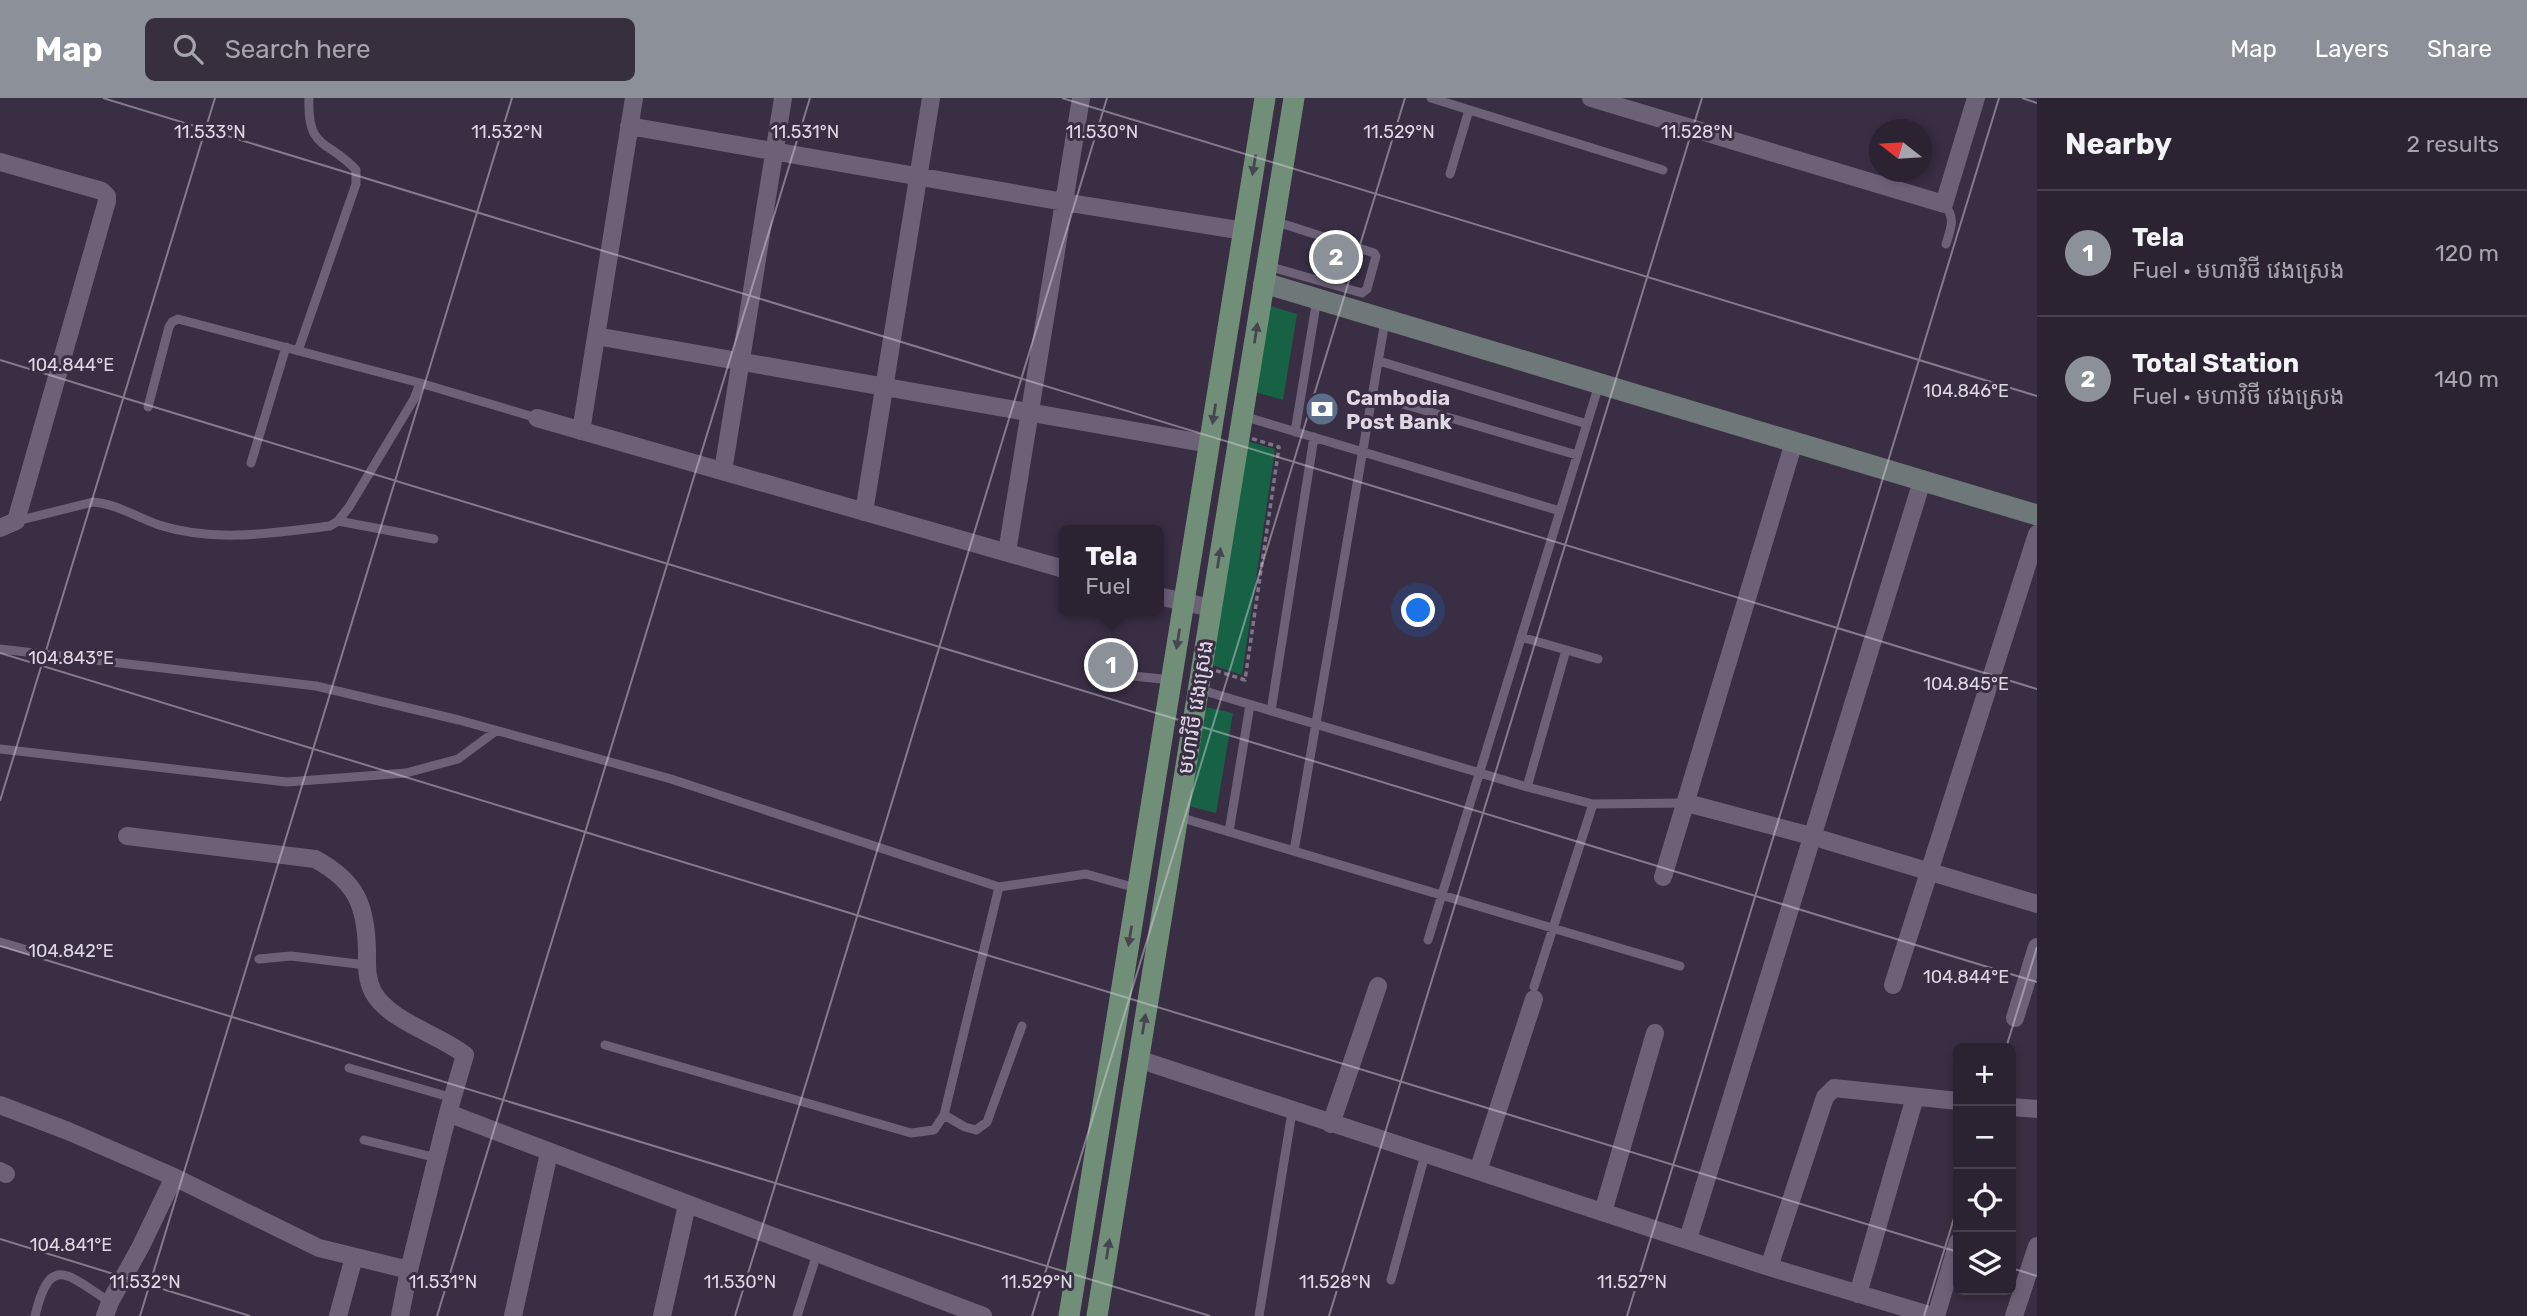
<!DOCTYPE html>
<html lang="en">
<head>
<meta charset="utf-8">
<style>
  body { margin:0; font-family:Rubik,"Noto Sans Khmer",sans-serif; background:#372f3e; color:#f1f3f6 }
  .controls { position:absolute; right:21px; bottom:21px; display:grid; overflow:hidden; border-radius:10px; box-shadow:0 4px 10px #0003 }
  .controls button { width:63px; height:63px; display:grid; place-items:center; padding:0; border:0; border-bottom:2px solid #473f4d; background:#2b2232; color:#f1f3f6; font:35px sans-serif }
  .compass { position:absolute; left:1869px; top:21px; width:63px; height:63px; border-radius:50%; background:#2b2232; box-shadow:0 4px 10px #0003; rotate:287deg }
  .you { position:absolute; left:1419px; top:513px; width:24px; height:24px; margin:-18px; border:5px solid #fff; border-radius:50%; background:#1a73e8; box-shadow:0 0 0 10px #1a73e833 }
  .badge { display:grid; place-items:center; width:46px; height:46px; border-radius:50%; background:#8c9099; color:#fff; font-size:23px; font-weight:700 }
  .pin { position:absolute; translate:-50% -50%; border:4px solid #fff; box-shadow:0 2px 7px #0006 }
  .popup { position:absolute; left:1059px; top:427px; width:105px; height:91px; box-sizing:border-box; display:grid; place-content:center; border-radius:10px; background:#2b2232; filter:drop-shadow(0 2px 5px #0005); font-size:23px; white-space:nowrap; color:#a6a4ac }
  .popup b { font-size:26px; color:#f1f3f6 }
  .popup::after { content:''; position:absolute; left:50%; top:100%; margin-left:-14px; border:14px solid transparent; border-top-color:#2b2232 }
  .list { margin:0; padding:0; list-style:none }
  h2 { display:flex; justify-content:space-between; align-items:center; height:91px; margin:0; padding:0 28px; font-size:30px }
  h2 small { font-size:23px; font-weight:400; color:#a6a4ac }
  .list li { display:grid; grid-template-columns:46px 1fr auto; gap:21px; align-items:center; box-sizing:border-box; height:126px; padding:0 28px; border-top:2px solid #473f4d }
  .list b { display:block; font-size:26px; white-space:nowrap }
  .list p { margin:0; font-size:23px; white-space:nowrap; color:#a6a4ac }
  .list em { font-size:23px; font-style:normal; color:#a6a4ac }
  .icon { flex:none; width:38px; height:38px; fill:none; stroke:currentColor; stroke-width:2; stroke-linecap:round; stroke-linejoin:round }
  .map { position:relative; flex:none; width:2037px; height:1218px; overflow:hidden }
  header { display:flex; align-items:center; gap:42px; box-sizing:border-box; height:98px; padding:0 35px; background:#8c9099; color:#fff }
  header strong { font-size:33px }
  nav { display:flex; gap:38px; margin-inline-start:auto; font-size:24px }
  .search { width:490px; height:63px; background:#372f3e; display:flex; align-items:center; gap:18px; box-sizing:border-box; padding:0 24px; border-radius:10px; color:#a6a4ac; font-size:26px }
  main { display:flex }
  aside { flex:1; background:#2b2232 }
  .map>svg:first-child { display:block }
  .green { fill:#176245 }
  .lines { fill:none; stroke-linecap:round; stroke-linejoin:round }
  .path { stroke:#7d7486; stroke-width:3.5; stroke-dasharray:5 3.5; stroke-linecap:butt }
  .lane { stroke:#6d6178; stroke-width:9 }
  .street { stroke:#6d6178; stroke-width:18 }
  .secondary { stroke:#6f7878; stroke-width:21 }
  .primary { stroke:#718f78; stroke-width:21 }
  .oneway { fill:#474650 }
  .ticks { fill:none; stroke:#ded8e5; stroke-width:2; stroke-opacity:0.45 }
  .labels { text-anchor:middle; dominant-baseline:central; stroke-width:6; stroke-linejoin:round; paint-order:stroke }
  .poi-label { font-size:21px; font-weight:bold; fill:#ded8e5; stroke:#392e43; text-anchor:start }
  .street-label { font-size:21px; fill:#ded8e5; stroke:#392e43 }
  .ticks-label { font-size:18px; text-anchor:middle; fill:#ded8e5; stroke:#392e43; stroke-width:6; stroke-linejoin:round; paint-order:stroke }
</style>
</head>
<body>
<header>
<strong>Map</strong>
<div class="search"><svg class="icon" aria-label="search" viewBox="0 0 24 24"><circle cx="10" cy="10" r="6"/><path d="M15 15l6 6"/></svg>Search here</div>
<nav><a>Map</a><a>Layers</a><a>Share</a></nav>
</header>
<main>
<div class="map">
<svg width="2037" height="1218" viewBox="0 0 2037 1218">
  <rect width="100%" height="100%" fill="#392e43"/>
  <!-- green -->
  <path class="green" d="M1270,208L1297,216L1283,302L1255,294Z
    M1247,343L1275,351L1242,577L1212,567Z
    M1206,609L1233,615L1216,715L1189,708Z"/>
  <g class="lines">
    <!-- path -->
    <path class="path" d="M1244,338L1279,349L1245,582L1208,570Z"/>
    <!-- lane -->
    <path class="lane" d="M1431,0L1663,72
      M1450,76L1469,12
      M1944,106C1956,120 1951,130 1946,146
      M1268,168L1362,195L1367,191L1376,158L1374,155L1274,123
      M298,253L356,86V72C328,41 307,53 309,0
      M1379,263L1587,326
      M1372,297L1577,357
      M148,309L169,229L172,224L178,221L420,285L537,320
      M1243,318L1560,413
      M1295,334L1317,201
      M251,365L286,249
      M17,423L93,404C117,406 136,419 159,427C215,445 273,435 330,428L338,423L349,409L414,301L420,285
      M338,423L434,441
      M1521,539L1598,561
      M0,551L316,588L459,622L671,681L999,789L1086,776L1136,790
      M1124,577L1171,582
      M1198,591L1527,689L1593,706L1687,705
      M1271,613L1314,339
      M0,651L287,684L406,675L458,661L496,633
      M1527,689L1566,552
      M1179,719L1680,868
      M1229,734L1250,607
      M1294,753L1384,229
      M1428,842L1598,290
      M0,844L41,856
      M259,861L291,858L366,867
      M1534,889L1593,706
      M605,947L911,1035L934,1032L944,1017L999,789
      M349,970L453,1000
      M944,1017L965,1029L976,1032L987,1024L1022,928
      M364,1042L437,1060
      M1391,1182L1425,1057
      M35,1218C50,1154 68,1177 110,1204
      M797,1218L817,1156
      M1259,1218L1292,1014"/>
    <!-- street -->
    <path class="street" d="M1591,0L1944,106L1976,0
      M629,28L1064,104L1244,133
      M0,64L102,93L107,98V103L16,423L0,430
      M596,238L1209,346
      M537,320L1064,471
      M581,333L634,0
      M723,373L783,0
      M864,414L931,0
      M1007,454L1081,0
      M1158,498L1211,510
      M1687,705L1811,738L2037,806
      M127,738L315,761C356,783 366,807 367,852C367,867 366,880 373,894C390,924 439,936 465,957L448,1015L409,1172L400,1218
      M1663,779L1794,344
      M1893,887L2037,436
      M2015,920L2037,849
      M1138,961L1769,1169L1933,1218
      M0,1007L68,1033L174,1079L319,1150L409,1172
      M2011,1009L2037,1011
      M448,1015L983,1218
      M1331,1026L1378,888
      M0,1073L6,1076
      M1478,1073L1534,901
      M1603,1114L1655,935
      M1688,1141L1922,383
      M1769,1169L1825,999L1834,990L1958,1003
      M1858,1196L1915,999
      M105,1218L110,1204L141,1148L174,1079
      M338,1218L354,1159
      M513,1218L549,1055
      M662,1218L687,1107
      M1936,1218L1958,1144
      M2014,1218L2037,1148"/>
    <!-- secondary -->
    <path class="secondary" d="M1264,185L2037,417"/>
    <!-- primary -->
    <path class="primary" d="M1069,1218L1265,0
      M1097,1218L1294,0"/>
  </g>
  <!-- one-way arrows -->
  <defs><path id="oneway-solid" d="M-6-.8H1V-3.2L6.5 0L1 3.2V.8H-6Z" transform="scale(1.75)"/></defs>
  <g class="oneway">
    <use href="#oneway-solid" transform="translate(1254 67) rotate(99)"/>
    <use href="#oneway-solid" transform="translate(1256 235) rotate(-81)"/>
    <use href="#oneway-solid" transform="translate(1214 316) rotate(99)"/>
    <use href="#oneway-solid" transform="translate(1219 460) rotate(-81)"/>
    <use href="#oneway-solid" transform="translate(1178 541) rotate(99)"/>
    <use href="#oneway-solid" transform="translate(1130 838) rotate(99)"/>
    <use href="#oneway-solid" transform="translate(1144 926) rotate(-81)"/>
    <use href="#oneway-solid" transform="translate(1108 1151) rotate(-81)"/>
  </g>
  <!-- ticks -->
  <path class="ticks" d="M103,0L2037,591M1062,0L2037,298M2022,0L2037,5M0,262L2037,884M0,555L1958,1154M0,703L215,0M0,848L1210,1218M2006,950L2037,849M0,1141L250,1218M2011,1170L2037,1178M140,1218L512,0M437,1218L810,0M735,1218L1107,0M1032,1218L1405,0M1329,1218L1702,0M1627,1218L1999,0M1924,1218L1958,1107"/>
  <!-- icons -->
  <defs>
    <symbol id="bank-disc" viewBox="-11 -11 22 22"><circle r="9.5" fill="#5c6f8a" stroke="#392e43"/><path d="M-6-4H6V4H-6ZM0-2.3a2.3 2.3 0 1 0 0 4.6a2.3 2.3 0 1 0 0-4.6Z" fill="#fff"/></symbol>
  </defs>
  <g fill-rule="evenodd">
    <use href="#bank-disc" x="1303" y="292" width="38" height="38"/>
  </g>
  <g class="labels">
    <!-- poi labels -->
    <g class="poi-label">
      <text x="1346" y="299">Cambodia<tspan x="1346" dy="24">Post Bank</tspan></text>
    </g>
    <!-- street labels -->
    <g class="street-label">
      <text transform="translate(1195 609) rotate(-81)">មហាវិថី វេងស្រេង</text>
    </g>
  </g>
  <g class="ticks-label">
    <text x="210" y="40">11.533°N</text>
    <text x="507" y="40">11.532°N</text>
    <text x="805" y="40">11.531°N</text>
    <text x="1102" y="40">11.530°N</text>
    <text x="1399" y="40">11.529°N</text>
    <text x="1697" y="40">11.528°N</text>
    <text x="71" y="273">104.844°E</text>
    <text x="1966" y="299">104.846°E</text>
    <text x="71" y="566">104.843°E</text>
    <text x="1966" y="592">104.845°E</text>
    <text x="71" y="859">104.842°E</text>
    <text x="1966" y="885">104.844°E</text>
    <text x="71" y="1153">104.841°E</text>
    <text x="145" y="1190">11.532°N</text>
    <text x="443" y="1190">11.531°N</text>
    <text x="740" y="1190">11.530°N</text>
    <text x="1037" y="1190">11.529°N</text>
    <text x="1335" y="1190">11.528°N</text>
    <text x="1632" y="1190">11.527°N</text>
  </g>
</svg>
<div class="controls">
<button>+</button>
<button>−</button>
<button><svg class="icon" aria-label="locate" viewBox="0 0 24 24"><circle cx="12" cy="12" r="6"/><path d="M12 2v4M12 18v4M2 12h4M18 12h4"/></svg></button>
<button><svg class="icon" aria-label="layers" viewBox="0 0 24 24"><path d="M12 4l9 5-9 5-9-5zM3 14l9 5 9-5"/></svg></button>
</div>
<svg class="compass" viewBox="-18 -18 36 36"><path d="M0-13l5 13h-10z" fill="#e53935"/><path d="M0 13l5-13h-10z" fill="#a6a4ac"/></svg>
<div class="you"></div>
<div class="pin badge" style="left:1111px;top:567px">1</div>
<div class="popup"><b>Tela</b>Fuel</div>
<div class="pin badge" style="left:1336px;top:159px">2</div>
</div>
<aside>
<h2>Nearby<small>2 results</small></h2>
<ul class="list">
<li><span class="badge">1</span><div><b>Tela</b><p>Fuel · មហាវិថី វេងស្រេង</p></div><em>120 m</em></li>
<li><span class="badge">2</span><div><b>Total Station</b><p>Fuel · មហាវិថី វេងស្រេង</p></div><em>140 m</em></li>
</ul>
</aside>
</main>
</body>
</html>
